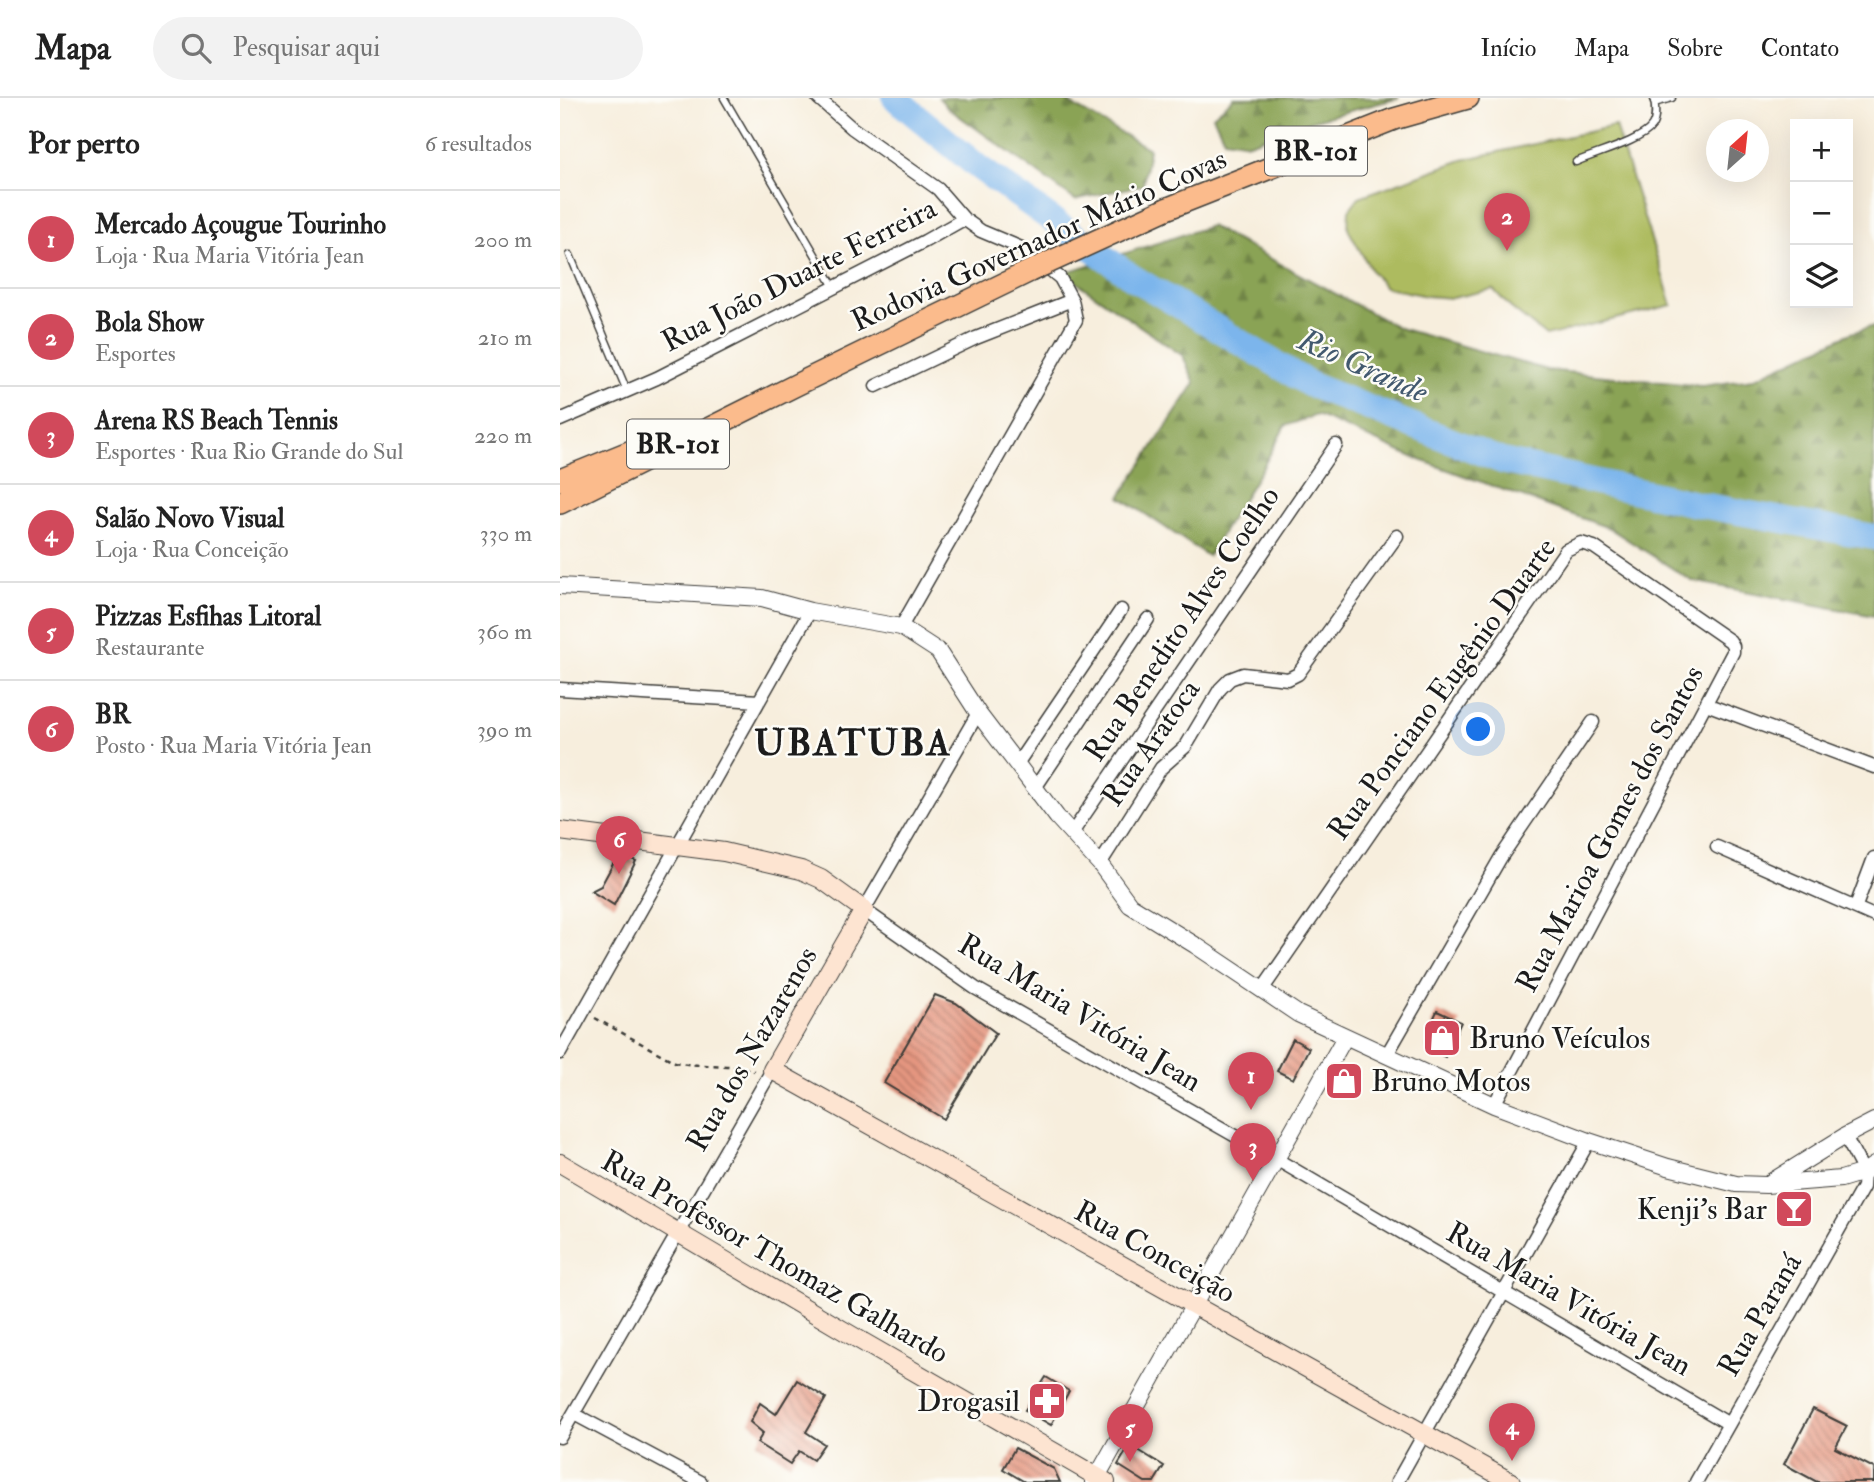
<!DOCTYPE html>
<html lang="pt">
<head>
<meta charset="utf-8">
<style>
  body { margin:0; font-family:"IM FELL Double Pica",serif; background:#f2f2f2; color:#222 }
  .controls { position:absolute; right:21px; top:21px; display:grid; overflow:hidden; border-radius:0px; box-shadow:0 7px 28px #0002 }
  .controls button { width:63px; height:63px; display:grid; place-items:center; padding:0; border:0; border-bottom:2px solid #e0e0e0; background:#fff; color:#222; font:35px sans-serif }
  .compass { position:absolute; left:1146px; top:21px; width:63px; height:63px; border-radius:50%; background:#fff; box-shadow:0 7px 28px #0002; rotate:27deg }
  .you { position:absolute; left:919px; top:632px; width:24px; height:24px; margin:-18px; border:5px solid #fff; border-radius:50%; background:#1a73e8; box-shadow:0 0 0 10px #1a73e833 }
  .badge { display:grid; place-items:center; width:46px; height:46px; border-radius:50%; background:#d1495b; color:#fff; font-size:23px; font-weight:700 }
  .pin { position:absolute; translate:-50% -58px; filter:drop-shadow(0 2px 4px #0008) }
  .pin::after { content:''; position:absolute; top:37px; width:24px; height:21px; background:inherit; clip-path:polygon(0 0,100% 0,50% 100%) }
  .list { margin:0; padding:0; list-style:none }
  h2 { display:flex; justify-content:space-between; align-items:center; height:91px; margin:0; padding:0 28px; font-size:30px }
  h2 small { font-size:23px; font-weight:400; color:#767676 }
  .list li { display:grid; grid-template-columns:46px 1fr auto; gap:21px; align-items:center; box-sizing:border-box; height:98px; padding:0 28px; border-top:2px solid #e0e0e0 }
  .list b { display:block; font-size:26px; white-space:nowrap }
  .list p { margin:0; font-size:23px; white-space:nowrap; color:#767676 }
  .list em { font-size:23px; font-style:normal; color:#767676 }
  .icon { flex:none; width:38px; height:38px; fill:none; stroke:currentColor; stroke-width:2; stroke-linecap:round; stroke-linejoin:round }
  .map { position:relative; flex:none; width:1314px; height:1384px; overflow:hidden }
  header { display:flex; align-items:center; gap:42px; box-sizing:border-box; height:98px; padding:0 35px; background:#fff; border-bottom:2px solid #e0e0e0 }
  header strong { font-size:33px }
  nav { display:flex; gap:38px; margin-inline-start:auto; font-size:24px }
  .search { width:490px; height:63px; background:#f2f2f2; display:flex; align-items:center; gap:18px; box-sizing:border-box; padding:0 24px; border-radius:38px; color:#767676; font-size:26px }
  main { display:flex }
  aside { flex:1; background:#fff }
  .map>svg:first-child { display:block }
  .forest { fill:url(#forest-firs); stroke:#536038; stroke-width:2 }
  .pitch { fill:#adbb5e; stroke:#646c3d; stroke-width:2 }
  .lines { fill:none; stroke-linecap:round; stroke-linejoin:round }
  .river { stroke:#7bb5ec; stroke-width:26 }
  .building { fill:url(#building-back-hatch) }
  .service-casing { stroke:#3d3c39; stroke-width:9 }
  .minor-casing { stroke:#3d3c39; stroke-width:15 }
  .tertiary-casing { stroke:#3d3c39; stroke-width:18 }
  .secondary-casing { stroke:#3d3c39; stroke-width:20 }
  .trunk-casing { stroke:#3d3c39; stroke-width:24 }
  .path { stroke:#3d3c39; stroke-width:2.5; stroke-dasharray:5 5; stroke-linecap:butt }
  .service { stroke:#fff; stroke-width:6 }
  .minor { stroke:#fff; stroke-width:12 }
  .tertiary { stroke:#fff; stroke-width:16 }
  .secondary { stroke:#fde4d1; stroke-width:18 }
  .trunk { stroke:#fbbb8c; stroke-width:21 }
  .trunk-bridge-casing { stroke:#3d3c39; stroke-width:24; stroke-linecap:butt }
  .trunk-bridge { stroke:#fbbb8c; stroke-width:21 }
  .labels { text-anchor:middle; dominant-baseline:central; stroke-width:5; stroke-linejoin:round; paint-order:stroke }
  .shield { fill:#fdfcf7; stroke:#605f5e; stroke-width:2 }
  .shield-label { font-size:28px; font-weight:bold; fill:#1c1c1c }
  .street-label { font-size:30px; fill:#1c1c1c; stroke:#fdfcf7 }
  .poi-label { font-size:30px; fill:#1c1c1c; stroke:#fdfcf7; text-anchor:start }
  .water-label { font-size:32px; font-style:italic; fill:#42596f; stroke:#fdfcf7 }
  .district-label { font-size:37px; font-weight:bold; letter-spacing:2px; fill:#1c1c1c; stroke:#fdfcf7 }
</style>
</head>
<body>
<header>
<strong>Mapa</strong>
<div class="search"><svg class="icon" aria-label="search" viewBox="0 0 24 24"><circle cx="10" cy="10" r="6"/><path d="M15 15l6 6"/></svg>Pesquisar aqui</div>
<nav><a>Início</a><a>Mapa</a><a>Sobre</a><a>Contato</a></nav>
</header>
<main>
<aside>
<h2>Por perto<small>6 resultados</small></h2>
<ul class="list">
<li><span class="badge">1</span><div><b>Mercado Açougue Tourinho</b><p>Loja · Rua Maria Vitória Jean</p></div><em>200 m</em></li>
<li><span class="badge">2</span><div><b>Bola Show</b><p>Esportes</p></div><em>210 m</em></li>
<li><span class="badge">3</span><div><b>Arena RS Beach Tennis</b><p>Esportes · Rua Rio Grande do Sul</p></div><em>220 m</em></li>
<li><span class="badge">4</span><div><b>Salão Novo Visual</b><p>Loja · Rua Conceição</p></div><em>330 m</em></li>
<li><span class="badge">5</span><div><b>Pizzas Esfihas Litoral</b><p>Restaurante</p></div><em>360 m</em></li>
<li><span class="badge">6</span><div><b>BR</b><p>Posto · Rua Maria Vitória Jean</p></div><em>390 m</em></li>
</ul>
</aside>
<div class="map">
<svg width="1314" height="1384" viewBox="0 0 1314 1384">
  <defs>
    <pattern id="forest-firs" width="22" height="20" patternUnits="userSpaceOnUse" patternTransform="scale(1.75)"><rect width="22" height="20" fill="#8aa355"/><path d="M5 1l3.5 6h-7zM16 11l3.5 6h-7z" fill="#708446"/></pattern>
    <pattern id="building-back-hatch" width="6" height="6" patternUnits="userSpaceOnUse" patternTransform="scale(1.75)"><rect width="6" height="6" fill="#e59680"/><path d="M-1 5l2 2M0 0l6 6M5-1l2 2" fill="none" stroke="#b97a68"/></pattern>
  </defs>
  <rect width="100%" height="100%" fill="#fdfcf7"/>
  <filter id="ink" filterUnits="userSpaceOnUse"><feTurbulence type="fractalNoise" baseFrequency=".0143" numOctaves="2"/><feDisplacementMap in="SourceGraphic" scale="14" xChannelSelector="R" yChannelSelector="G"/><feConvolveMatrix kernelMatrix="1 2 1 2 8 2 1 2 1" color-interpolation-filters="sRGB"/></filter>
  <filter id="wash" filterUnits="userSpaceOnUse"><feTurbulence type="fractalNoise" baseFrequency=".00686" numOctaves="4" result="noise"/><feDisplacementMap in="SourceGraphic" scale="28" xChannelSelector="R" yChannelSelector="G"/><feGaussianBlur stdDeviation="1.57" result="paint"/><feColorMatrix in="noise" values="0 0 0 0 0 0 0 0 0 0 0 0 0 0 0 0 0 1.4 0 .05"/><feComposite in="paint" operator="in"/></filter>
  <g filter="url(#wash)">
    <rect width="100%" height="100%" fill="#f7eedd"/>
    <!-- forest -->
    <path class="forest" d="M379,0H504L514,8L589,51L583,87L515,102L388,10Z
      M674,0H839L751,23L689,45L664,41L653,18Z
      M650,128L839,230L987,272L1142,288L1193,281L1291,235L1314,228V518L1132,483L1049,430L852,359L757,317L725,328L703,369L648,458L560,399L635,285L623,258L503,175Z"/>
    <!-- pitch -->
    <path class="pitch" d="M1055,28L1112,207L986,238L950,209L933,191L892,200L866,198L825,189L812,174L788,131L789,112L799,99L902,62Z"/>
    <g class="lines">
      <!-- river -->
      <path class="river" d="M335,0L418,69L572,179L751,287L942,363L1136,406L1314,439"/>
    </g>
    <g id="blocks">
      <!-- building -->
      <path class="building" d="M59,755L76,763L54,807L31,793L41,788Z
        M375,897L396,905L436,935L384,1021L324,985Z
        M877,913L901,924L885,959L866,950L875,930L871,926Z
        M733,941L749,950L733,981L717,973Z
        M486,1279L509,1293L491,1327L465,1312Z
        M237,1282L266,1300L246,1334L264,1346L253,1362L239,1353L230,1366L197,1345L203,1335L190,1324L200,1305L216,1316Z
        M1253,1311L1287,1328L1275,1350L1314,1370V1384H1257L1224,1366Z
        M570,1347L604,1368L594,1384H585L558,1367Z
        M455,1350L494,1371L500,1384H465L443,1371Z"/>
    </g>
  </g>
  <g filter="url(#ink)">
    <use href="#blocks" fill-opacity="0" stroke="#3d3c39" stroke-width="2"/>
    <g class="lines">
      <defs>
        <path id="service" d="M164,0L274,189
          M1094,5L1112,0
          M1016,64C1033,56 1082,43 1092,28C1097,20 1095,9 1094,0
          M10,157L67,293"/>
        <path id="minor" d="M316,288L416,240L512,202
          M0,322L97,280L365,143L404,121L378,91L292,30L258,0
          M341,529L516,222L512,202L500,180L466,152L421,133L404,121
          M0,591L199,603
          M1146,606L1314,669
          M418,615L304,812L415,890L716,1061L1169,1326
          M457,666L561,512
          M475,690L588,521
          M512,735L776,347
          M1157,749L1314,818
          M540,766L601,670L626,648L660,591L670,581L683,576L728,581L738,576L837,438
          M1296,808L1314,760
          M702,892L1006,452L1021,445L1034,449L1170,543L1173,548V554L934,1007
          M0,955L250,513
          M826,958L941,759L1033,624
          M14,1316L141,1384
          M0,1339L212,972
          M837,1384L1029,1043
          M1136,1384L1303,1089L1304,1074L1285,1038"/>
        <path id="tertiary" d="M0,488L202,500L250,513L341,529L378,553L418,615L475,690L497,719L540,766L570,807L635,847L738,916L934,1007L1029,1043L1108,1069L1176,1086L1206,1087L1281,1081L1304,1074L1314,1067
          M1211,1084L1285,1038L1314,1023
          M534,1384L785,939"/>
        <path id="secondary" d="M0,733L164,754L241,772L261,781L304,812L212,972L951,1384
          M0,1065L291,1237L546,1384"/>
        <path id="trunk" d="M606,111L834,21L908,0
          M0,382L91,345
          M0,405L236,287L470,173"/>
      </defs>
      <!-- service casing -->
      <use href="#service" class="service-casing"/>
      <!-- minor casing -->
      <use href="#minor" class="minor-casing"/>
      <!-- tertiary casing -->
      <use href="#tertiary" class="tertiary-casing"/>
      <!-- secondary casing -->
      <use href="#secondary" class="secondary-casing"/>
      <!-- trunk casing -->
      <use href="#trunk" class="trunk-casing"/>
      <!-- path -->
      <path class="path" d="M35,920L115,964C141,970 169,964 194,973"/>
      <!-- service -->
      <use href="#service" class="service"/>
      <!-- minor -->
      <use href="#minor" class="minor"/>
      <!-- tertiary -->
      <use href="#tertiary" class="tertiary"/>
      <!-- secondary -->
      <use href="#secondary" class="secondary"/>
      <!-- trunk -->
      <use href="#trunk" class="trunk"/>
      <defs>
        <path id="trunk-bridge" d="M470,173L606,111"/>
      </defs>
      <!-- trunk-bridge casing -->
      <use href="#trunk-bridge" class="trunk-bridge-casing"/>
      <!-- trunk-bridge -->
      <use href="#trunk-bridge" class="trunk-bridge"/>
    </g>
  </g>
  <!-- icons -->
  <defs>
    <symbol id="shop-square" viewBox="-11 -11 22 22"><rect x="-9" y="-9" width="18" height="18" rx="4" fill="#d1495b" stroke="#fdfcf7"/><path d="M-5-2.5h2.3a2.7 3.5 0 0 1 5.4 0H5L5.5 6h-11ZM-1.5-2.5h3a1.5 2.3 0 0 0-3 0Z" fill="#fff"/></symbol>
    <symbol id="bar-square" viewBox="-11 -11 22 22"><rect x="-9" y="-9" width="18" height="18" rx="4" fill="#d1495b" stroke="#fdfcf7"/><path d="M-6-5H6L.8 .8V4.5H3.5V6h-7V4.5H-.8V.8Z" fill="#fff"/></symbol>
    <symbol id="pharmacy-square" viewBox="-11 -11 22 22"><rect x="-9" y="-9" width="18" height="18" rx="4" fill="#d1495b" stroke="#fdfcf7"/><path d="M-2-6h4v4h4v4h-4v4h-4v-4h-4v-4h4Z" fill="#fff"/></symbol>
  </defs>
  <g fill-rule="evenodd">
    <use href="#shop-square" x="860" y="918" width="44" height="44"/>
    <use href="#shop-square" x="762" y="961" width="44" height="44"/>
    <use href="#bar-square" x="1212" y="1089" width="44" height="44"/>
    <use href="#pharmacy-square" x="465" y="1281" width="44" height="44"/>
  </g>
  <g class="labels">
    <!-- shield labels -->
    <g class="shield">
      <rect x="705" y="28.5" width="102" height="49" rx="5"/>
      <rect x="67" y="321.5" width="102" height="49" rx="5"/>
    </g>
    <g class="shield-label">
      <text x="756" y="53">BR-101</text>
      <text x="118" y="346">BR-101</text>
    </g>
    <!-- street labels -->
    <g class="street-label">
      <text transform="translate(479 142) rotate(-24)">Rodovia Governador Mário Covas</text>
      <text transform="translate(239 177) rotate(-27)">Rua João Duarte Ferreira</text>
      <text transform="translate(622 526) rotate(-56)">Rua Benedito Alves Coelho</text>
      <text transform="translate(882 591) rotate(-54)">Rua Ponciano Eugênio Duarte</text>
      <text transform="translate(591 645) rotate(-55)">Rua Aratoca</text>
      <text transform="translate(1050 731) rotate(-62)">Rua Marioa Gomes dos Santos</text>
      <text transform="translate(520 915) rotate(31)">Rua Maria Vitória Jean</text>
      <text transform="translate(192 951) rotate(-60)">Rua dos Nazarenos</text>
      <text transform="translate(595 1154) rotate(29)">Rua Conceição</text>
      <text transform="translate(215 1159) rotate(30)">Rua Professor Thomaz Galhardo</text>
      <text transform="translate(1009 1201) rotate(30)">Rua Maria Vitória Jean</text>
      <text transform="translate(1200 1217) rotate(-60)">Rua Paraná</text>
    </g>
    <!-- poi labels -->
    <g class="poi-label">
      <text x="909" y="940">Bruno Veículos</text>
      <text x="811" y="983">Bruno Motos</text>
      <text x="1207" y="1111" text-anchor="end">Kenji's Bar</text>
      <text x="460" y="1303" text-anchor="end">Drogasil</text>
    </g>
    <!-- water labels -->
    <g class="water-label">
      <text transform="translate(803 268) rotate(24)">Rio Grande</text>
    </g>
    <!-- district labels -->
    <g class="district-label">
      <text x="293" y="645">UBATUBA</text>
    </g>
  </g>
</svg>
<div class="controls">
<button>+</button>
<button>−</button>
<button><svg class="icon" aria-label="layers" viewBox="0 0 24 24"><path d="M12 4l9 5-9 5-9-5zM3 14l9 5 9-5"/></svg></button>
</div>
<svg class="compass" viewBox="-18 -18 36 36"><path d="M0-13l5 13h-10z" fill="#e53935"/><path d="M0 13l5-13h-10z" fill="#767676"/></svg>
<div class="you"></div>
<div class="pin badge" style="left:691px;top:1012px">1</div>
<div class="pin badge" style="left:947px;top:153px">2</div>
<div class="pin badge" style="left:693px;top:1083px">3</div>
<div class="pin badge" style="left:952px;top:1363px">4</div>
<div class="pin badge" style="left:570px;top:1364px">5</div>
<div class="pin badge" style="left:59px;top:776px">6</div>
</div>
</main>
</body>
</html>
